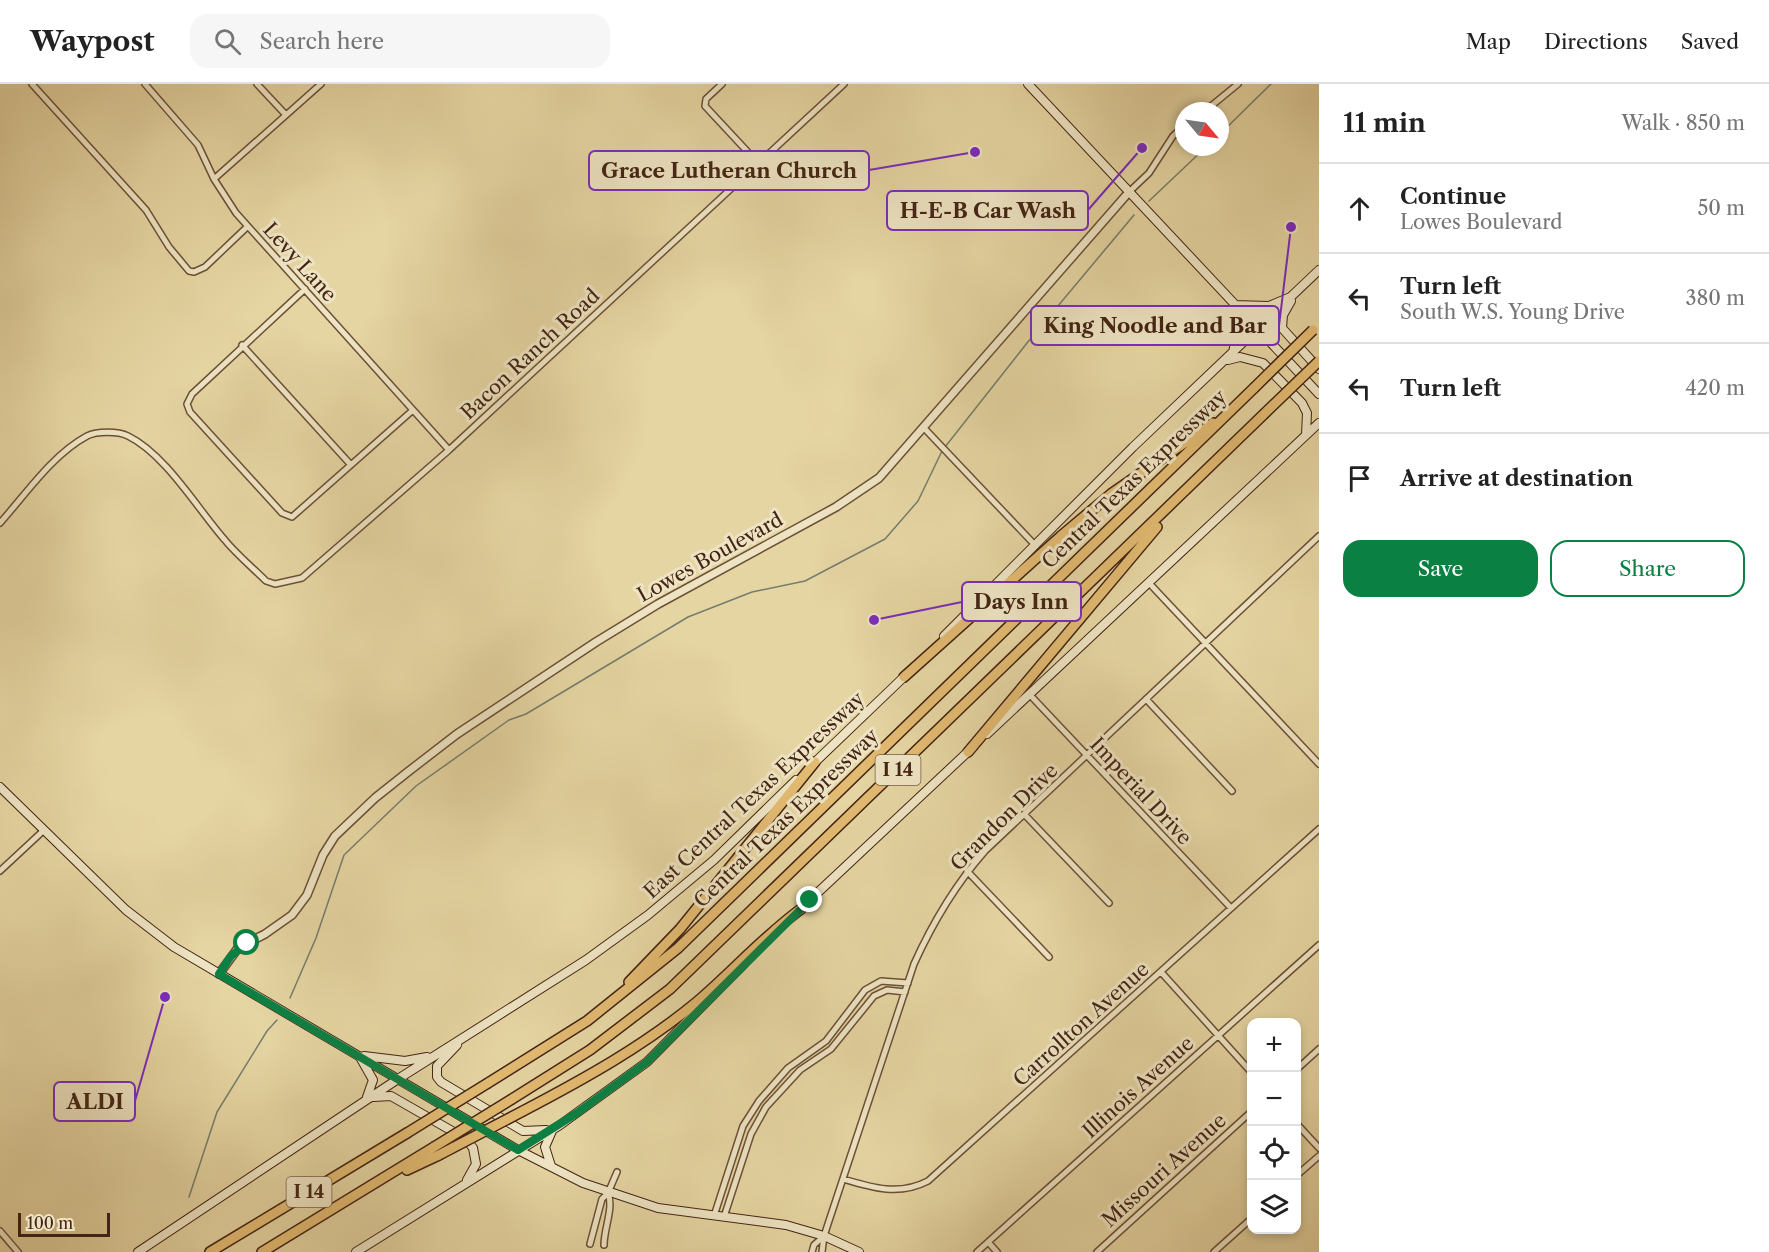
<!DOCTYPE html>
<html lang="en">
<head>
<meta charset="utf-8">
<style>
  body { margin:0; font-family:"Libre Caslon Text",serif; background:#f6f6f6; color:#222 }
  .controls { position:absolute; right:18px; bottom:18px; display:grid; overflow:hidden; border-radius:12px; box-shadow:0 3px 9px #0003 }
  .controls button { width:54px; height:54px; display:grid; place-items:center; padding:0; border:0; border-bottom:2px solid #e0e0e0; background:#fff; color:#222; font:30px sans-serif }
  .compass { position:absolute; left:1175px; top:18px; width:54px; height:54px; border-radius:50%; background:#fff; box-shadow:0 3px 9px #0003; rotate:119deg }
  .scale { position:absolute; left:18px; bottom:15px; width:92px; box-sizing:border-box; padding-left:6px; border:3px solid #432415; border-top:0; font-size:16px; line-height:21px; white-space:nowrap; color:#432415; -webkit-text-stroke:4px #eee4c3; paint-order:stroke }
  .stop { position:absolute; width:18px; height:18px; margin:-14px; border:4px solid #0b8043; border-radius:50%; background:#fff }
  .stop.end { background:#0b8043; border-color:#fff; box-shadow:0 2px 6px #0008 }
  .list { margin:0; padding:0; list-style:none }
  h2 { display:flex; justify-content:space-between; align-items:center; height:78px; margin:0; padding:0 24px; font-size:26px }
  h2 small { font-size:20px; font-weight:400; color:#767676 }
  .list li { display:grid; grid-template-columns:39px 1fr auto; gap:18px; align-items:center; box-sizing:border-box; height:90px; padding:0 24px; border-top:2px solid #e0e0e0 }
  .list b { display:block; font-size:22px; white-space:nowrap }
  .list p { margin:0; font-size:20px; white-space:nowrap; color:#767676 }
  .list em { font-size:20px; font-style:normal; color:#767676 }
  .actions { display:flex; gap:12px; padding:18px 24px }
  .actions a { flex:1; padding:14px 0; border:2px solid #0b8043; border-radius:18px; text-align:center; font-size:21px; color:#0b8043 }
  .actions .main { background:#0b8043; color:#fff }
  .icon { flex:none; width:33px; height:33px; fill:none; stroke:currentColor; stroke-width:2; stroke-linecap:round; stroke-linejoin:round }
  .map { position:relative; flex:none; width:1319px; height:1168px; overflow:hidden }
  header { display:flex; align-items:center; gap:36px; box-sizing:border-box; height:84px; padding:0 30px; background:#fff; border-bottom:2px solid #e0e0e0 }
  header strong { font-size:28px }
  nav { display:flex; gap:33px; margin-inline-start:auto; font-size:21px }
  .search { width:420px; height:54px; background:#f6f6f6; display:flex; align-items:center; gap:15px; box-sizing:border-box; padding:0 21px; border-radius:18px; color:#767676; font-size:22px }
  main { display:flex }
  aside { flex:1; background:#fff }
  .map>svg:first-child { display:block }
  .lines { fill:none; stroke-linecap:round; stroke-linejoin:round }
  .stream { stroke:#757d6d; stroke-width:1.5 }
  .minor-casing { stroke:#6c5038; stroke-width:8 }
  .tertiary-casing { stroke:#6c5038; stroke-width:10 }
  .secondary-casing { stroke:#432415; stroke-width:10 }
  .motorway-casing { stroke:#432415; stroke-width:12 }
  .minor { stroke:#eee4c3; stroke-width:5 }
  .tertiary { stroke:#eee4c3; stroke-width:7 }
  .secondary { stroke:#eee4c3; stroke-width:8 }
  .motorway { stroke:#e2ba71; stroke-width:9 }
  .motorway-bridge-casing { stroke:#432415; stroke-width:12; stroke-linecap:butt }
  .motorway-bridge { stroke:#e2ba71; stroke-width:9 }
  .route { stroke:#0b8043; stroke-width:8 }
  .labels { text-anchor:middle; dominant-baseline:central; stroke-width:6; stroke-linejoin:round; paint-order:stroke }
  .shield { fill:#eee4c3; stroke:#765e49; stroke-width:1.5 }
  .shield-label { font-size:18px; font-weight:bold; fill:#432415 }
  .street-label { font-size:20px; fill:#432415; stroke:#eee4c3 }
  .leader { fill:none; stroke:#7b2cbf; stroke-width:2 }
  .callout-dot { fill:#7b2cbf; stroke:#eee4c3; stroke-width:2 }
  .callout { fill:#eee4c3; stroke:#7b2cbf; stroke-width:2 }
  .callout-label { font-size:21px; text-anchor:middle; font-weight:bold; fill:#432415 }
</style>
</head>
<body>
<header>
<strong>Waypost</strong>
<div class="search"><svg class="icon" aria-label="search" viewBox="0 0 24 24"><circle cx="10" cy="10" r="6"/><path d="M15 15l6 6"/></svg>Search here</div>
<nav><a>Map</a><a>Directions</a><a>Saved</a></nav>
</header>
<main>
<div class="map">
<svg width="1319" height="1168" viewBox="0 0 1319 1168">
  <rect width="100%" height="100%" fill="#e5d5a2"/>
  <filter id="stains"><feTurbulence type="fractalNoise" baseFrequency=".00333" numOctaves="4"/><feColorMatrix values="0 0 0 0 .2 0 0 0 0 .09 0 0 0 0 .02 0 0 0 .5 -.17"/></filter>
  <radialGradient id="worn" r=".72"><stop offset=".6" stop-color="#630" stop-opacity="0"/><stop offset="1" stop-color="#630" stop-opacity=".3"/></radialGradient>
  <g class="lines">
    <!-- stream -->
    <path class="stream" d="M1220,50L1271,0
      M1149,117L1206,63
      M945,363L1027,259L1134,131
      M290,914L316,854L344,771L416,702L509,636L526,630L688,533L752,508L805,497L885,455L918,417L942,367
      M189,1113L217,1028L267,947L277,936"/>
    <defs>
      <path id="minor" d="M32,0L146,126L169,163L189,187L194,188L205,183L247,143
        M145,0L198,61L214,95L236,129L449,366
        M257,0L286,31
        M722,0L706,15L705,22L759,80
        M1205,27L1238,0
        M214,95L321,0
        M1129,108L1149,89L1173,52L1184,42
        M305,205L192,310L187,320L190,328L282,429L292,433L413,326
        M242,261L351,381
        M924,344L1034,460
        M0,439C26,410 52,371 87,352C97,347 118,347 128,352C165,370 197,424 224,455C236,470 252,483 266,497L275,500L302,494L449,366L844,0
        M1149,499L1319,680
        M1030,611L1231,824
        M1146,615L1232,707
        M1024,730L1109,819
        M0,787L43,747
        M967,787L1049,873
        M1161,888L1252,989
        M1296,986L1319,965
        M1296,1039L1319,1064
        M1296,1092L1319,1072
        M843,1095C873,1104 899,1112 928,1097L1319,745
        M714,1132L743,1042L759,1017L788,984L826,957L865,906L881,897L908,899
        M724,1133L751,1050L766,1023L800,986L831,965L874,912L887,906L905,908
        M0,1147L18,1168
        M988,1158L997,1168
        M590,1160L602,1115L608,1109L617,1088
        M604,1161C604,1144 614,1124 608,1109
        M812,1168L814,1161L824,1152
        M822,1168L824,1152L914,880C933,838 955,801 985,767L1319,452
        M977,1168L1319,861
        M1097,1168L1252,1027
        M1214,1168L1252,1134"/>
      <path id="tertiary" d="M219,890L238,864L265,850L292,831L307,811L323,771L335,752L375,714L409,687L457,650L596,558L658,520L836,423L879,394L1129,108"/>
      <path id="secondary" d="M1028,0L1319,310
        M1291,217L1283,231L1282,244L1319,285
        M1234,221L1269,222L1288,214
        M1233,269L1238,242L1234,222
        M1228,276L1240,273L1263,279L1302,319L1307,329L1306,351
        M944,552L1133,363L1319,186
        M987,650L1319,339
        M811,682L906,591
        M0,703L126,826L174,863L518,1066L583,1099L658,1124L786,1141L824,1152L859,1168
        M797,828L972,664
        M457,961L437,982V993L441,998L523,1047L546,1046
        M364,972L405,977L427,973
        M360,973L373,996L367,1013
        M374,1013L391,1012L466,1055L473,1064L476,1080L467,1096
        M551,1082L545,1063L552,1047
        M138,1168L398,995L586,876L648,831L714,776L796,696
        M356,1168L560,1041L647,978L743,881"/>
      <path id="motorway" d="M904,593L1061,452L1111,410L1213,339
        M968,668L1157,443
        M629,898L680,845L815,678
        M488,999L587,937L678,864L1254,304
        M512,1015L590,966L670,905L1263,331
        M523,1027C584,995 644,962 698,917C733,887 764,852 801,825
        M407,1086L439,1071
        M210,1168L407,1049
        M262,1168L434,1063"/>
    </defs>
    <!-- minor casing -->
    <use href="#minor" class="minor-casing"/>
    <!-- tertiary casing -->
    <use href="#tertiary" class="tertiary-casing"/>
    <!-- secondary casing -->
    <use href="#secondary" class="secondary-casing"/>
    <!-- motorway casing -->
    <use href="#motorway" class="motorway-casing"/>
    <!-- minor -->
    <use href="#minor" class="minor"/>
    <!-- tertiary -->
    <use href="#tertiary" class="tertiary"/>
    <!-- secondary -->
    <use href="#secondary" class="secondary"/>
    <!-- motorway -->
    <use href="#motorway" class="motorway"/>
    <defs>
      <path id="motorway-bridge" d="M1254,304L1313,246
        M1263,331L1319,277
        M407,1049L488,999
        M434,1063L512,1015
        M439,1071L523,1027"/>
    </defs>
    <!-- motorway-bridge casing -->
    <use href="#motorway-bridge" class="motorway-bridge-casing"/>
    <!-- motorway-bridge -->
    <use href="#motorway-bridge" class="motorway-bridge"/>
  </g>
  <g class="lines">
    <!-- route -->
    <path class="route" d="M247,859L231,872L219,890L518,1066L577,1029L647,978L810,816"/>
  </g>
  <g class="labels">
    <!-- shield labels -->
    <g class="shield">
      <rect x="875.5" y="671" width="45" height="30" rx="4.5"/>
      <rect x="286.5" y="1093" width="45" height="30" rx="4.5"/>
    </g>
    <g class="shield-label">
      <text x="898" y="686">I 14</text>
      <text x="309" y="1108">I 14</text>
    </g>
    <!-- street labels -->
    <g class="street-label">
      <text transform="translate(300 178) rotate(48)">Levy Lane</text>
      <text transform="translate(530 270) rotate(-43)">Bacon Ranch Road</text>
      <text transform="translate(1134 395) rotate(-44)">Central Texas Expressway</text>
      <text transform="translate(710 473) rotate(-29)">Lowes Boulevard</text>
      <text transform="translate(1141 707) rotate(47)">Imperial Drive</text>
      <text transform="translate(754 711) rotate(-43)">East Central Texas Expressway</text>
      <text transform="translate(1004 733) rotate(-45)">Grandon Drive</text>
      <text transform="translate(786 734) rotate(-44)">Central Texas Expressway</text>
      <text transform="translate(1081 940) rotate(-42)">Carrollton Avenue</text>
      <text transform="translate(1138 1003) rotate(-42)">Illinois Avenue</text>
      <text transform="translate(1164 1086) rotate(-42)">Missouri Avenue</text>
    </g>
  </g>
  <!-- callouts -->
  <path class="leader" d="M975 68L869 86M1142 64L1088 126M1291 143L1279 242M874 536L962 518M165 913L135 1017"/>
  <g class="callout-dot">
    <circle cx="975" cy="68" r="6"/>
    <circle cx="1142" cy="64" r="6"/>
    <circle cx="1291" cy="143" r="6"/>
    <circle cx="874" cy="536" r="6"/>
    <circle cx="165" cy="913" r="6"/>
  </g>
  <g class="callout">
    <rect x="589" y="67" width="280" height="39" rx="6"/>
    <rect x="887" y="107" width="201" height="39" rx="6"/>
    <rect x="1031" y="222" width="248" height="39" rx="6"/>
    <rect x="962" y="498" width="119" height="39" rx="6"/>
    <rect x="54" y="998" width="81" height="39" rx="6"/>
  </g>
  <g class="callout-label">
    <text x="729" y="94">Grace Lutheran Church</text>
    <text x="988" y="134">H-E-B Car Wash</text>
    <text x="1155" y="249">King Noodle and Bar</text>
    <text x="1021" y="525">Days Inn</text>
    <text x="95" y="1025">ALDI</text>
  </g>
  <rect width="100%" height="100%" filter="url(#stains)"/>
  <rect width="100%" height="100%" fill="url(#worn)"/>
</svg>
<div class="controls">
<button>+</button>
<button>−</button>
<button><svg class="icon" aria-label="locate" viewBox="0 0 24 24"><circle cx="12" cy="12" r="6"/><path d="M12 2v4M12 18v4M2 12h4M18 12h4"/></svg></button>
<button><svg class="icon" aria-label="layers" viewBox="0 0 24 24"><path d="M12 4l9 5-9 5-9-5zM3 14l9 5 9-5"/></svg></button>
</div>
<svg class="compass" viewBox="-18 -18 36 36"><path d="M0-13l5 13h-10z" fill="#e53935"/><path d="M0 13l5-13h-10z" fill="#767676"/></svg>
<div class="scale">100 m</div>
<div class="stop" style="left:247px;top:859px"></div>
<div class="stop end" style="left:810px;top:816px"></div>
</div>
<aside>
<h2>11 min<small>Walk · 850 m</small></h2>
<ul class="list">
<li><svg class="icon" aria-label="ahead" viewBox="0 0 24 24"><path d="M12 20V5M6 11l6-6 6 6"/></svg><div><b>Continue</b><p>Lowes Boulevard</p></div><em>50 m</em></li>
<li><svg class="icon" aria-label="left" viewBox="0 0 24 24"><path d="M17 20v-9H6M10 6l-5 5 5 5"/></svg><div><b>Turn left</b><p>South W.S. Young Drive</p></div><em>380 m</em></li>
<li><svg class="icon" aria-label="left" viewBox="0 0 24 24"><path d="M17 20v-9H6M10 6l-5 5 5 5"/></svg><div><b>Turn left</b></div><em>420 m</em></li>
<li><svg class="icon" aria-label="arrive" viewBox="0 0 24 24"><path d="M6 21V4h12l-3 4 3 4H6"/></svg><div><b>Arrive at destination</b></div></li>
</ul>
<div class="actions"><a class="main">Save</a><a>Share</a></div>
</aside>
</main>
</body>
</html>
